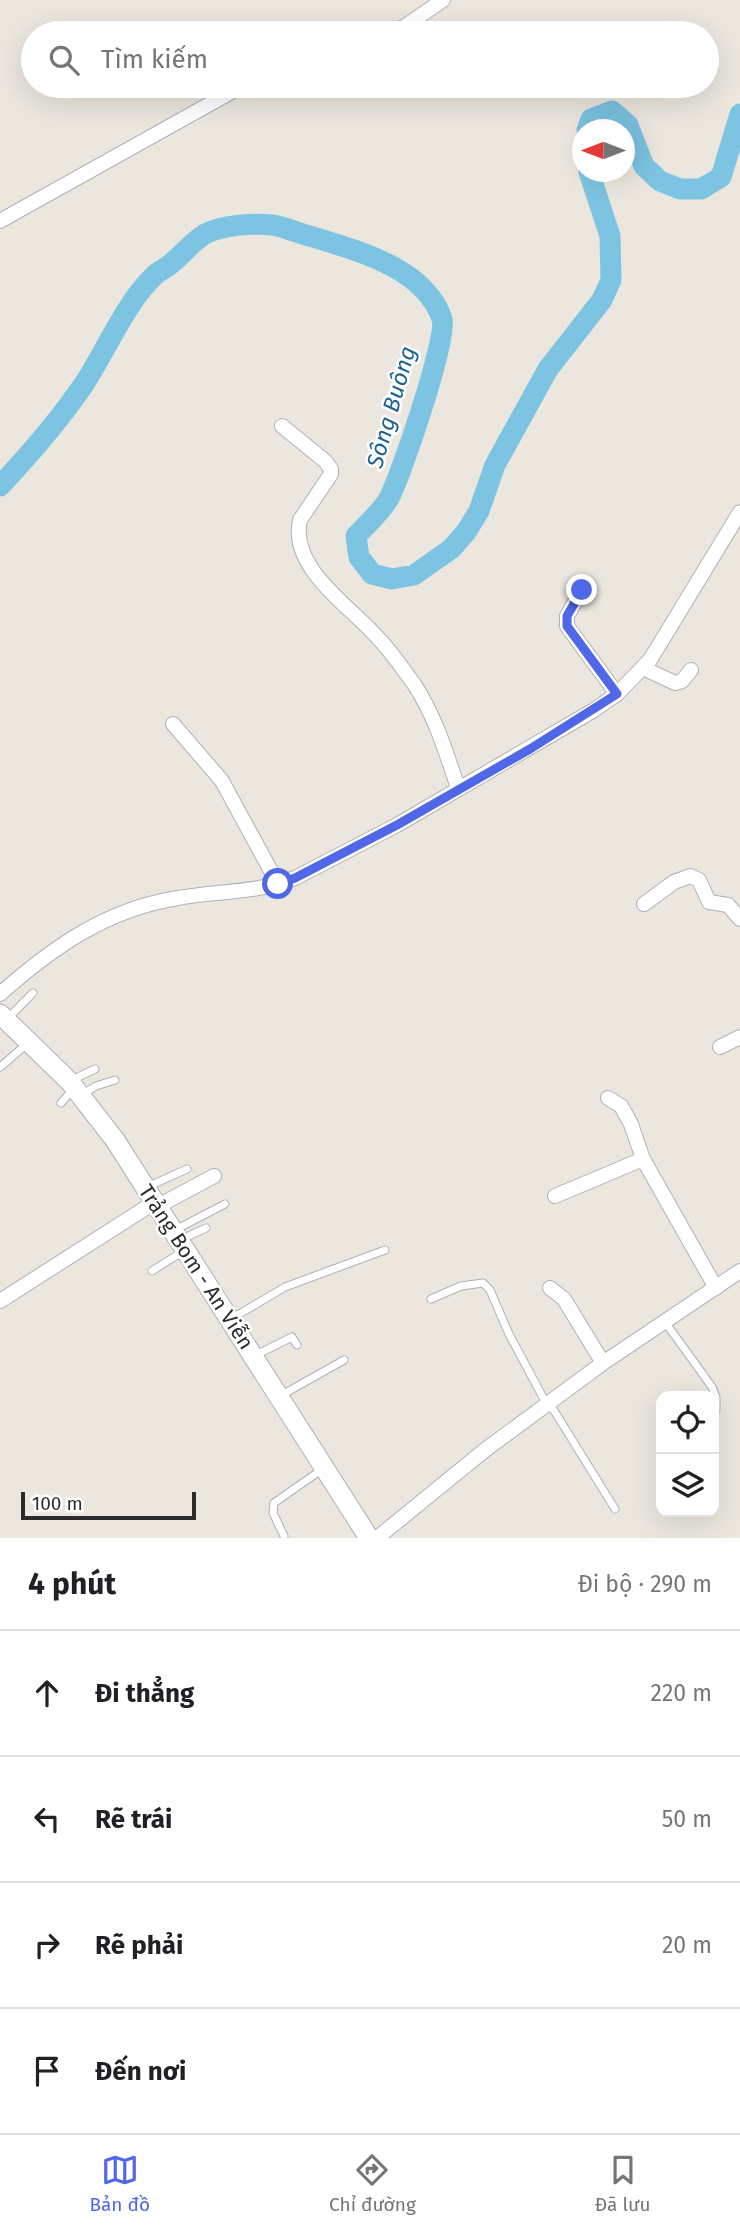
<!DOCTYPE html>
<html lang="vi">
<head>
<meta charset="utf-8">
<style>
  body { margin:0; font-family:"Fira Sans",sans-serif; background:#f6f6f6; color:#202124 }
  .controls { position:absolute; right:21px; bottom:21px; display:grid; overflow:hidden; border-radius:14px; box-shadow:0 7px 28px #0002 }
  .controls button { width:63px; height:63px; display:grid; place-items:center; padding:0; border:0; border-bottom:2px solid #e0e0e0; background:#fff; color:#202124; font:35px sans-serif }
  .compass { position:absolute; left:572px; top:119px; width:63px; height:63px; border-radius:50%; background:#fff; box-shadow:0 7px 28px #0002; rotate:270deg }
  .scale { position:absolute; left:21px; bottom:18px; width:175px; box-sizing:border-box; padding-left:7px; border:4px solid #2b2b2b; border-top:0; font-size:19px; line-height:24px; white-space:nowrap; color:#2b2b2b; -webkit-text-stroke:5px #fff; paint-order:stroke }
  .stop { position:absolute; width:21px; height:21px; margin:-16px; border:5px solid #5067e7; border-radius:50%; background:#fff }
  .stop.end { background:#5067e7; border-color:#fff; box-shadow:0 2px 7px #0008 }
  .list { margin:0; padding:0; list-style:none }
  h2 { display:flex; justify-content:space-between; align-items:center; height:91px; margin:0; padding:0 28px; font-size:30px }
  h2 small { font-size:23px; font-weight:400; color:#757577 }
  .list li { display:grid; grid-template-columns:46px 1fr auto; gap:21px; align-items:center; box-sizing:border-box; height:126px; padding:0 28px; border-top:2px solid #e0e0e0 }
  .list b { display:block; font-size:26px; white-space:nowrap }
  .list em { font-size:23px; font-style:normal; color:#757577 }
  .icon { flex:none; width:38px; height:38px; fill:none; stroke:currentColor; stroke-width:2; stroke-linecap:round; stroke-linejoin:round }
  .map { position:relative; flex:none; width:740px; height:1538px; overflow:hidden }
  .search { position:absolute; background:#fff; box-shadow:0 7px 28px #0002; left:21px; right:21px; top:21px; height:77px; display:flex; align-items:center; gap:18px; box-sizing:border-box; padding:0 24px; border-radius:38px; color:#757577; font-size:26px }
  .sheet { height:595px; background:#fff }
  nav { display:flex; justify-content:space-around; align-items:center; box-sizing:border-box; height:98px; border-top:2px solid #e0e0e0; background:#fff; font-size:19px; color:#757577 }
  nav a { display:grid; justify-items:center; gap:4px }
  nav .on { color:#5067e7 }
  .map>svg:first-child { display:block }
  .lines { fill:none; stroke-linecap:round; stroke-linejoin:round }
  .river { stroke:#7dc4e2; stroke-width:21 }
  .lane-casing { stroke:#afb1ba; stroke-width:9 }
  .street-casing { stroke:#afb1ba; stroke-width:16 }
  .secondary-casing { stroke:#afb1ba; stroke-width:21 }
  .lane { stroke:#fff; stroke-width:7 }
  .street { stroke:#fff; stroke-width:14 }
  .secondary { stroke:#fff; stroke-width:19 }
  .route { stroke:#5067e7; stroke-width:9 }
  .labels { text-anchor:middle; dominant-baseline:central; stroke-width:5; stroke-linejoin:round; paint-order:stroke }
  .street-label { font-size:21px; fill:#2b2b2b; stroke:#fff }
  .water-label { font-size:23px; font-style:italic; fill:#1c638f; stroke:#fff }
</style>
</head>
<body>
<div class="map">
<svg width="740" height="1538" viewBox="0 0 740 1538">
  <rect width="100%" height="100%" fill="#ebe7df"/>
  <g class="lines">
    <!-- river -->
    <path class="river" d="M587,130L591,119L612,111L628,125L644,166L660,181L680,189H701L721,177L740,114
      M0,486C30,454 59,421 84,384C106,351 126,301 156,274C161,270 168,267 173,262C184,253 193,241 205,234C222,225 253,223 272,225C286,227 300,234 313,237C358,251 425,268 442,319C448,338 400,479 388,500C380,513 366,525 356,536L359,557L372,574L392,579L414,575L451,549L466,532L479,511L495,465L548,369L602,300L611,280L610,236L589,172"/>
    <defs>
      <path id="lane" d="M7,1019L33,993
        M0,1067L27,1044
        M70,1081L95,1069
        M81,1095L96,1086L115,1080
        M61,1103L74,1088
        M147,1187L187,1169
        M173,1231L225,1204
        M180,1240L206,1228
        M152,1271L185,1250
        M431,1299L461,1286L483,1283L490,1290L509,1334L547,1405
        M231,1319L285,1287L385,1250
        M665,1322L712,1387L716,1397V1410
        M254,1356L292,1337L297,1345
        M280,1396L344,1360
        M550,1404L615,1509
        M284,1536L273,1513L274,1503L324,1468"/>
      <path id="street" d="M389,33L404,27L443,0
        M0,221L242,86
        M282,426L325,461L331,469V474L300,520C289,568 350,606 377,637C391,651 402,668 414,684C435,716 446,752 458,788
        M582,590L567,616V626L617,694
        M643,668L675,683L682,681L691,670
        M173,724L222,781L278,884
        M644,904L674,882L690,876L699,880L709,902L728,905L740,919
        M0,994C53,947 107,909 178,898C216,891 259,893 295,878L397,825L594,710L617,694L650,660L740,512
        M720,1047L740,1037
        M608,1098L621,1106L631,1124L643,1159L716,1288
        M555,1196L643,1159
        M158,1206L214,1176
        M550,1288L564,1299L603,1363
        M0,1301L155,1202
        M377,1538L485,1450L603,1363L740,1271"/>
      <path id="secondary" d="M0,1014L70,1082L115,1140L369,1538"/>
    </defs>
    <!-- lane casing -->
    <use href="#lane" class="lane-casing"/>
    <!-- street casing -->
    <use href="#street" class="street-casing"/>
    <!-- secondary casing -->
    <use href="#secondary" class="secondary-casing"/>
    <!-- lane -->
    <use href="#lane" class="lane"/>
    <!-- street -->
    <use href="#street" class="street"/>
    <!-- secondary -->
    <use href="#secondary" class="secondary"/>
  </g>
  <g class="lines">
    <!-- route -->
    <path class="route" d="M278,884L295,878L397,825L530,749L617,694L567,626V616L582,590"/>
  </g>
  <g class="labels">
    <!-- street labels -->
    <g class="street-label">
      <text transform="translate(196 1267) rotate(57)">Trảng Bom - An Viễn</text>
    </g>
    <!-- water labels -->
    <g class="water-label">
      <text transform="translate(391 407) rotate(-74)">Sông Buông</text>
    </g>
  </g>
</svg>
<div class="controls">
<button><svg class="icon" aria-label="locate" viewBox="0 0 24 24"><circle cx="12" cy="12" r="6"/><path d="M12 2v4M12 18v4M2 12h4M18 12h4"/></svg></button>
<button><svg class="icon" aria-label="layers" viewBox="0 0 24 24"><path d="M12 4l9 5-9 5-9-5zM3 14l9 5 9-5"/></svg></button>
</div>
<svg class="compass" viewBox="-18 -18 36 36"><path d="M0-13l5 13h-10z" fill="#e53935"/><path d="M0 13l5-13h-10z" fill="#757577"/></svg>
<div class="scale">100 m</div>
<div class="stop" style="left:278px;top:884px"></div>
<div class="stop end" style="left:582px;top:590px"></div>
<div class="search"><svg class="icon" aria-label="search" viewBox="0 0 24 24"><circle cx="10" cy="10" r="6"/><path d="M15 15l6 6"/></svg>Tìm kiếm</div>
</div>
<section class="sheet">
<h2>4 phút<small>Đi bộ · 290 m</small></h2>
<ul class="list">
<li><svg class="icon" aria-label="ahead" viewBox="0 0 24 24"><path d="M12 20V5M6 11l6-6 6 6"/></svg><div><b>Đi thẳng</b></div><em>220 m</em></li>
<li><svg class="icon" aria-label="left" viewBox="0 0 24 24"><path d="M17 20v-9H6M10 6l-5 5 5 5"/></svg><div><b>Rẽ trái</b></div><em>50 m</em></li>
<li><svg class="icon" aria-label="right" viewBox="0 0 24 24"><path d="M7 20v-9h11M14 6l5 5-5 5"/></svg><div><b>Rẽ phải</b></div><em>20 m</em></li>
<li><svg class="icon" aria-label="arrive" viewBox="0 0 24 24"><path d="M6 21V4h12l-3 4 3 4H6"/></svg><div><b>Đến nơi</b></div></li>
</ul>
</section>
<nav>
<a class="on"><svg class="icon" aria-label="map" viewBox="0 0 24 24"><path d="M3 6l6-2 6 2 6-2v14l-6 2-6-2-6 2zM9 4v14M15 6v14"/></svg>Bản đồ</a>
<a><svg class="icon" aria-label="directions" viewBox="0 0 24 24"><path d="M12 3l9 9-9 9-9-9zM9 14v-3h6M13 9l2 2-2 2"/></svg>Chỉ đường</a>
<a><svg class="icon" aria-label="saved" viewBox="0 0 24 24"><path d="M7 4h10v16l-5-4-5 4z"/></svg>Đã lưu</a>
</nav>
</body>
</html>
